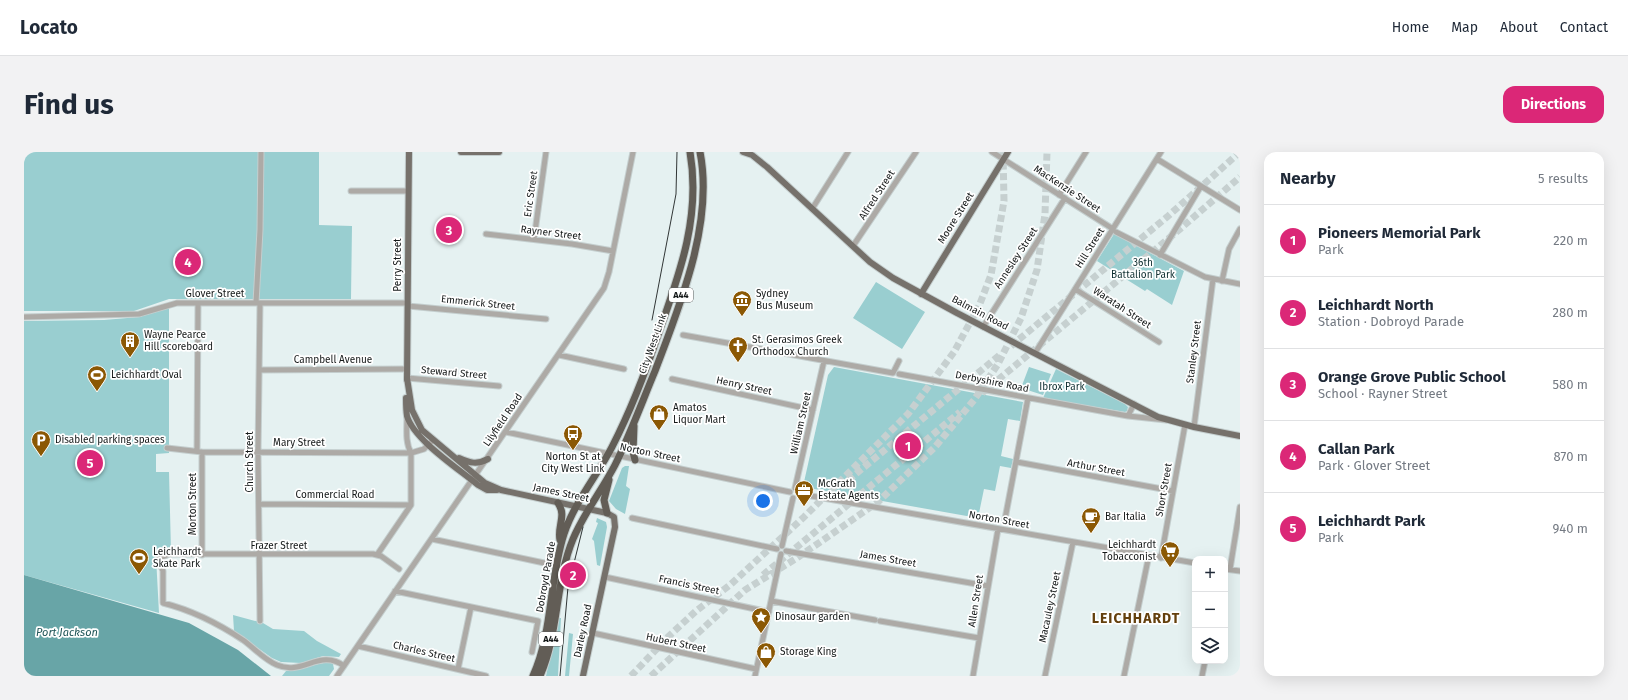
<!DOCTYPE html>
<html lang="en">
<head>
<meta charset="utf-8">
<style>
  body { margin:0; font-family:"Fira Sans",sans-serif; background:#f2f2f3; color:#1f2937 }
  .controls { position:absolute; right:12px; bottom:12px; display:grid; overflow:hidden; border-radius:8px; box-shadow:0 4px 16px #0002 }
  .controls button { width:36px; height:36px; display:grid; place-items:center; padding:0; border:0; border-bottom:1px solid #e0e1e3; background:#fff; color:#1f2937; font:20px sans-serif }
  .you { position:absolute; left:739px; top:349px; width:14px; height:14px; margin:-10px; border:3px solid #fff; border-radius:50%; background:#1a73e8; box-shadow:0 0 0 6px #1a73e833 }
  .badge { display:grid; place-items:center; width:26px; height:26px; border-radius:50%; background:#db2777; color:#fff; font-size:13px; font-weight:700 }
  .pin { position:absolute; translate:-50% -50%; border:2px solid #fff; box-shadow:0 1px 4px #0006 }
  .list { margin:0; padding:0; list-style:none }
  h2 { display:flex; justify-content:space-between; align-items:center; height:52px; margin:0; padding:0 16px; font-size:17px }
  h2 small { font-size:13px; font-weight:400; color:#747a83 }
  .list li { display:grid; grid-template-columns:26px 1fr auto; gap:12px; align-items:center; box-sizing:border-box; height:72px; padding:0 16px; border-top:1px solid #e0e1e3 }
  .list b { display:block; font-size:15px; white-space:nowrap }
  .list p { margin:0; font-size:13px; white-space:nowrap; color:#747a83 }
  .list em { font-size:13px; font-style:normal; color:#747a83 }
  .icon { flex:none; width:22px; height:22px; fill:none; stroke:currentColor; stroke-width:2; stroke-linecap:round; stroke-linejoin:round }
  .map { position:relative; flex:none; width:1216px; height:524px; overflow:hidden; border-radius:12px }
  header { display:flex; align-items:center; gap:24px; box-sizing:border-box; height:56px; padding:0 20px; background:#fff; border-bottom:1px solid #e0e1e3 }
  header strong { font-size:19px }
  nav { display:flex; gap:22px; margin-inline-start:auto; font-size:14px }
  .intro { display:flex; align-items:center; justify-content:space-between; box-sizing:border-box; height:96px; padding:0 24px }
  h1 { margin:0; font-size:28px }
  .button { padding:10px 18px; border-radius:12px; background:#db2777; color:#fff; font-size:14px; font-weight:700 }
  main { display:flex; gap:24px; padding:0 24px }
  aside { flex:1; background:#fff; border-radius:12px; box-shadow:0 4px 16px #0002 }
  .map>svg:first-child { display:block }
  .green { fill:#99ced0 }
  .water { fill:#68a5a7 }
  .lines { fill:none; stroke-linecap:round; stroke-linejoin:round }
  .highway-tunnel { stroke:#c6d0d0; stroke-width:7; stroke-dasharray:7 3.5; stroke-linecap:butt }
  .minor-casing { stroke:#c4cece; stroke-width:7 }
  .major-casing { stroke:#c4cece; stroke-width:8 }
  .highway-casing { stroke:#c4cece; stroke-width:9 }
  .minor { stroke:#adaaa6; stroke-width:5 }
  .major { stroke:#76716b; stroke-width:6 }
  .highway { stroke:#625d56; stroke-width:7 }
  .tram { stroke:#313636; stroke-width:1 }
  .labels { text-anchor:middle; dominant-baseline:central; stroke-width:3.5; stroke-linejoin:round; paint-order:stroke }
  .shield { fill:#fff; stroke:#5a5d5d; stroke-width:1 }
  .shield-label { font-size:9px; font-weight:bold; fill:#141818 }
  .street-label { font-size:10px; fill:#141818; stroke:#fff }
  .park-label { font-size:10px; fill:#0e2e30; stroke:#fff }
  .poi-label { font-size:10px; fill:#141818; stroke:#fff; text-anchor:start }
  .water-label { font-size:11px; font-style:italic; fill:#215659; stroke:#fff }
  .district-label { font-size:14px; font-weight:bold; letter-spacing:1px; fill:#64400d; stroke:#fff }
</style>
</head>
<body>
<header>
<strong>Locato</strong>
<nav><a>Home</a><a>Map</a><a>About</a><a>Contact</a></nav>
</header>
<div class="intro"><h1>Find us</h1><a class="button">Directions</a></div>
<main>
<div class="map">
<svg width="1216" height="524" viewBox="0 0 1216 524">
  <rect width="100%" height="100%" fill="#e5f1f1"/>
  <!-- green -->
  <path class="green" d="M0,0H295V73L328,74L327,147H145L110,159H0Z
    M1090,82L1160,119L1148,153L1123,137L1121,139L1073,109Z
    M852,130L901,160L878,197L829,166Z
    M145,156V301L132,302V320H145L147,399L132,405L135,461L0,423V169L80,168L115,165Z
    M810,215L999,250L996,269L984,267L977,304L989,307L987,316L976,314L971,339L960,337L954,366L785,336L780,330L804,223Z
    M1005,215L1027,222L1019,243L997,236Z
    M1032,217L1101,252L1104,255L1103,259L1101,260L1019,246Z
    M601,314H605L602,334L606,337L601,362L592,357L585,349L598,316Z
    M573,366L582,370L583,375L576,414L573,413L570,389L568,387L574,371L572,370Z
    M209,463L239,471L249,477L280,479L293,489L317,502L315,505L299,504L277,511L257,510L248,506L210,479Z
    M535,466H537L534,524H522Z
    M545,481L549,482L545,524H541Z
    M307,510L309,512L310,517L305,524H258L262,519C278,519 291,511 307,510Z"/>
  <!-- water -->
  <path class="water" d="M0,423L165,471L214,498L247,524H0Z"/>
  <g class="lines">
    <!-- highway-tunnel -->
    <path class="highway-tunnel" d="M987,194L1143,65L1216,0
      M958,241L1156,77L1216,25
      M816,335L977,202
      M739,423L936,260
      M607,524L645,484L672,459L706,433L780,365L884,262L930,200L955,154L967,123L980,49L979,0
      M627,524L721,438L773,406L854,350L911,295L950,248L974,212L997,166L1013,118L1021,62L1023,0"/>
    <defs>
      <path id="minor" d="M968,0L1089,77
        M1133,7L1216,58
        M327,39H384
        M1035,43L1062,0
        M788,57L824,0
        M1092,80L1181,125L1216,132
        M462,82L548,92L589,99
        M510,87L522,0
        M829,94L892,0
        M1136,103L1177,34
        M1198,129L1205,97L1216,77
        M1051,137L1135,190
        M232,151L236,78L237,0
        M384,154L522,167
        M0,165L115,162L153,151H384
        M959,175L1041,46
        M659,183L869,221L875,209
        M1011,201L1137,0
        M535,203L600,217
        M235,218L383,217
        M875,222L1104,264L1110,252
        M383,226L475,234
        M648,227L789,258
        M1104,264L1142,268
        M1170,275L1189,127
        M482,280L766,340
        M143,296L178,300L387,301L400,297L407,290
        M173,299L174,151
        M178,300V403
        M993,310L1149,339
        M771,336L800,209
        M776,342L1171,411
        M235,352L387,353
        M608,366L753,397
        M981,367L1004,246
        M408,387L525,412
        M758,394L769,346
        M762,399L964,434
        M353,403L387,353V301C381,290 383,277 383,265
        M1137,406L1161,273
        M1201,417L1216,419
        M1206,417L1216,355
        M581,425L745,460
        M371,439L514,469L508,500
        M747,449L851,468
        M236,469L234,301L236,151
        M856,469L955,486
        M569,481L732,517
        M334,494L462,524
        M320,514C296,496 279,524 253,513C241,508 230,496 219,488C195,472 167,458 139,451V419L134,407L145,402H349L357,404L375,417
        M434,517L447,455
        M313,524L580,136L585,120L609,0
        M731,524L757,402
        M949,524L974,377
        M1021,524L1049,390
        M1100,524L1125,403
        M1178,524L1181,509"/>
      <path id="major" d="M437,0H475
        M719,0L728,3L743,15L846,110L869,126L933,161L1134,265L1170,275L1216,284
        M897,142L984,0
        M383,226L388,258L398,278L461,331L477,338L583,361L590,365L591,375L559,524
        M383,228L385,0
        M382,246C382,252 382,258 383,264C390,288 435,317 454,333L463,338H473
        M435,306C446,311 453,313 464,307"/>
      <path id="highway" d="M610,274L609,300L611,308
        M534,351C543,364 533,374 536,388
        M583,361L580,348L585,328
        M509,524C529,480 525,428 540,382C550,351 573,324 588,295C607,258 622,219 635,180C656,121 677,64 666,0
        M516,524C535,481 531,430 549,387C560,361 578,338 591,313C606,283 618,250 631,219C656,153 690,71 676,0"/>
    </defs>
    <!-- minor casing -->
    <use href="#minor" class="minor-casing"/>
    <!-- major casing -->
    <use href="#major" class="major-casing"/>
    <!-- highway casing -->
    <use href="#highway" class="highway-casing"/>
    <!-- minor -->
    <use href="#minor" class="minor"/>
    <!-- major -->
    <use href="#major" class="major"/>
    <!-- highway -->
    <use href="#highway" class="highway"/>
    <!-- tram -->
    <path class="tram" d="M628,168L652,42L653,0
      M536,524L544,435L559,375"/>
  </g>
  <!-- icons -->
  <defs>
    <symbol id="museum-pin" viewBox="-11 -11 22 30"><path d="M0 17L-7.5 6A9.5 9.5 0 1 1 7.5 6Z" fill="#8b5804" stroke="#fff"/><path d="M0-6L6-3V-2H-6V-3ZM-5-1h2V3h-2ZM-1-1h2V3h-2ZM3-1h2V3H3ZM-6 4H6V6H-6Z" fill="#fff"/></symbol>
    <symbol id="building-pin" viewBox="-11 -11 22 30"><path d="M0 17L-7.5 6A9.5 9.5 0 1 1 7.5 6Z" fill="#8b5804" stroke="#fff"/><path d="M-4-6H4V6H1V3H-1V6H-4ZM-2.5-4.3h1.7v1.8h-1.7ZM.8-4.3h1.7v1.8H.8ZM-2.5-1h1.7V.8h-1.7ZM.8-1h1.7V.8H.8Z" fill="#fff"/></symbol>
    <symbol id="church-pin" viewBox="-11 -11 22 30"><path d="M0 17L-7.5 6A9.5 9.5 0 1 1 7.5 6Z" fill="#8b5804" stroke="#fff"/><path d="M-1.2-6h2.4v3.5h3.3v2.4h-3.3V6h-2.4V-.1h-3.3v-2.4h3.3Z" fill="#fff"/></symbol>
    <symbol id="stadium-pin" viewBox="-11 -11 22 30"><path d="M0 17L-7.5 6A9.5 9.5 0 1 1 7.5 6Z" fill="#8b5804" stroke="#fff"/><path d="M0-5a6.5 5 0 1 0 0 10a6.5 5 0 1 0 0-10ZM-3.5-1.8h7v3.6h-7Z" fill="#fff"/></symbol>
    <symbol id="shop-pin" viewBox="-11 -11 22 30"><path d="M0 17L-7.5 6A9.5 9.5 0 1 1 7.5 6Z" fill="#8b5804" stroke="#fff"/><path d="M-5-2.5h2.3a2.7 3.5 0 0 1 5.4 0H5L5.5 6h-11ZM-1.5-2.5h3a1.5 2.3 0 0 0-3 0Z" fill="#fff"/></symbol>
    <symbol id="bus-pin" viewBox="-11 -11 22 30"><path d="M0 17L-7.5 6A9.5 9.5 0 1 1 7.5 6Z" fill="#8b5804" stroke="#fff"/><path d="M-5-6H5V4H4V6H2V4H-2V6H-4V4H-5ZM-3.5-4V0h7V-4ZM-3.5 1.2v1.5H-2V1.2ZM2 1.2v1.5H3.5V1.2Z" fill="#fff"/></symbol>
    <symbol id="parking-pin" viewBox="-11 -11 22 30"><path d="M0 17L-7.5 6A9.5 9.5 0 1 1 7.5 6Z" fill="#8b5804" stroke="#fff"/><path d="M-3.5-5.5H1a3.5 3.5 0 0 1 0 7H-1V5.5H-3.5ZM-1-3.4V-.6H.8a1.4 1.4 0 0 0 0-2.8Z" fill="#fff"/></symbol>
    <symbol id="office-pin" viewBox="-11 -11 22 30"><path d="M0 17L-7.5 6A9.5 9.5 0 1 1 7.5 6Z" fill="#8b5804" stroke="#fff"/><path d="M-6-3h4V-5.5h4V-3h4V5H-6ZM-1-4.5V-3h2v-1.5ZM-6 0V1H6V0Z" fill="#fff"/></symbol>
    <symbol id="cafe-pin" viewBox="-11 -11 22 30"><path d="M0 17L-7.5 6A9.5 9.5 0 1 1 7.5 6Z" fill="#8b5804" stroke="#fff"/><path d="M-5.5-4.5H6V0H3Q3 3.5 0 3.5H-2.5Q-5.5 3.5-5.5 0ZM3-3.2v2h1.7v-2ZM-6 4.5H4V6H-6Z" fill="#fff"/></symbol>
    <symbol id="supermarket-pin" viewBox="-11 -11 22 30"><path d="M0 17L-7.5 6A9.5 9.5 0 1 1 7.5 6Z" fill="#8b5804" stroke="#fff"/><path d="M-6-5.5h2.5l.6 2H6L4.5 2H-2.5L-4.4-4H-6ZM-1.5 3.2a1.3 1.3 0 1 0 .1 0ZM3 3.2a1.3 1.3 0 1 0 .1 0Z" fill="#fff"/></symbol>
    <symbol id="sight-pin" viewBox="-11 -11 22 30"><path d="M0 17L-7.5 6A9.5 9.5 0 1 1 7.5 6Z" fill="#8b5804" stroke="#fff"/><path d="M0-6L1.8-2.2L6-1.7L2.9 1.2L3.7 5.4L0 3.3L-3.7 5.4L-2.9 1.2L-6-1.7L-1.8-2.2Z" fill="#fff"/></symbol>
  </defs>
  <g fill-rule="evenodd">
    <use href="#museum-pin" x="707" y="137" width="22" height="30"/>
    <use href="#building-pin" x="95" y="178" width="22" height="30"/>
    <use href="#church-pin" x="703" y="183" width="22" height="30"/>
    <use href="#stadium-pin" x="62" y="212" width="22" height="30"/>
    <use href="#shop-pin" x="624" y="251" width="22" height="30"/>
    <use href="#bus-pin" x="538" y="271" width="22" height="30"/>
    <use href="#parking-pin" x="6" y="277" width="22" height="30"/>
    <use href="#office-pin" x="769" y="327" width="22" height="30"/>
    <use href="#cafe-pin" x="1056" y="354" width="22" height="30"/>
    <use href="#supermarket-pin" x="1135" y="388" width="22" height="30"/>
    <use href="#stadium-pin" x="104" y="395" width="22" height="30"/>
    <use href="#sight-pin" x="726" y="454" width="22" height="30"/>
    <use href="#shop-pin" x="731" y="489" width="22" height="30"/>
  </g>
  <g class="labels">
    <!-- shield labels -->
    <g class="shield">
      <rect x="645" y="136" width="24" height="14" rx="3"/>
      <rect x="515" y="480" width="24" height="14" rx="3"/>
    </g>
    <g class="shield-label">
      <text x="657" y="143">A44</text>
      <text x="527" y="487">A44</text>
    </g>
    <!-- street labels -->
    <g class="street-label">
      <text transform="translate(1043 37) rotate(33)">MacKenzie Street</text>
      <text transform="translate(507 42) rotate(-82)">Eric Street</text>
      <text transform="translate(853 43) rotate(-57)">Alfred Street</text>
      <text transform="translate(932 66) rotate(-58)">Moore Street</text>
      <text transform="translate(527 81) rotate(7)">Rayner Street</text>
      <text transform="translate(1066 96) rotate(-58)">Hill Street</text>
      <text transform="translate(992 106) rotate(-57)">Annesley Street</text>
      <text transform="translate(374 113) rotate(-90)">Perry Street</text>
      <text x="191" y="142">Glover Street</text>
      <text transform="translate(454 151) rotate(6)">Emmerick Street</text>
      <text transform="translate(1098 156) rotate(33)">Waratah Street</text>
      <text transform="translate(956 161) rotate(28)">Balmain Road</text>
      <text transform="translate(629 192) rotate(-70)">City West Link</text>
      <text transform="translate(1170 200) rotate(-83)">Stanley Street</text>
      <text x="309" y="208">Campbell Avenue</text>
      <text transform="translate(430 221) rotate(5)">Steward Street</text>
      <text transform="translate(968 230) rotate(11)">Derbyshire Road</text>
      <text transform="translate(720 234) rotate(12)">Henry Street</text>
      <text transform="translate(479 268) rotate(-56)">Lilyfield Road</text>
      <text transform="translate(777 271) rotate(-77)">William Street</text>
      <text x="275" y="291">Mary Street</text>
      <text transform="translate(626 301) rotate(12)">Norton Street</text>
      <text transform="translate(226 310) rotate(-90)">Church Street</text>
      <text transform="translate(1072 316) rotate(10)">Arthur Street</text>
      <text transform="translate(1140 338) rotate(-80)">Short Street</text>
      <text transform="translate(537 341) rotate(12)">James Street</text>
      <text x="311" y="343">Commercial Road</text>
      <text transform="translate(169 352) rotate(-90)">Morton Street</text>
      <text transform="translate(975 368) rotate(10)">Norton Street</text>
      <text x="255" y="394">Frazer Street</text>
      <text transform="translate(864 407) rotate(10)">James Street</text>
      <text transform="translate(522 425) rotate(-80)">Dobroyd Parade</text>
      <text transform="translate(665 433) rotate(12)">Francis Street</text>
      <text transform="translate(952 449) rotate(-81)">Allen Street</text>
      <text transform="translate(1026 455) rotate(-78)">Macauley Street</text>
      <text transform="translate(559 479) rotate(-78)">Darley Road</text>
      <text transform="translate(652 491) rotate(12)">Hubert Street</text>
      <text transform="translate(400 500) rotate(13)">Charles Street</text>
    </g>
    <!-- park labels -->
    <g class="park-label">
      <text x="1119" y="111">36th<tspan x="1119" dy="12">Battalion Park</tspan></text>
      <text x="1038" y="235">Ibrox Park</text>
    </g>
    <!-- poi labels -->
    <g class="poi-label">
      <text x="732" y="142">Sydney<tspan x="732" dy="12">Bus Museum</tspan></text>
      <text x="120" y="183">Wayne Pearce<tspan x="120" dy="12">Hill scoreboard</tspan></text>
      <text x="728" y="188">St. Gerasimos Greek<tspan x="728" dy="12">Orthodox Church</tspan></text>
      <text x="87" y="223">Leichhardt Oval</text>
      <text x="649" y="256">Amatos<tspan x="649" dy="12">Liquor Mart</tspan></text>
      <text x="31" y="288">Disabled parking spaces</text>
      <text x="549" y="305" text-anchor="middle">Norton St at<tspan x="549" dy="12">City West Link</tspan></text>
      <text x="794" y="332">McGrath<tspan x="794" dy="12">Estate Agents</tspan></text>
      <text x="1081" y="365">Bar Italia</text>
      <text x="1132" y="393" text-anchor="end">Leichhardt<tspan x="1132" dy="12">Tobacconist</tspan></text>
      <text x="129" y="400">Leichhardt<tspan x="129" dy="12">Skate Park</tspan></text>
      <text x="751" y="465">Dinosaur garden</text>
      <text x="756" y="500">Storage King</text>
    </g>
    <!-- water labels -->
    <g class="water-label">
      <text x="43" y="480">Port Jackson</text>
    </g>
    <!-- district labels -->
    <g class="district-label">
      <text x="1112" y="466">LEICHHARDT</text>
    </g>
  </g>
</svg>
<div class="controls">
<button>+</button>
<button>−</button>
<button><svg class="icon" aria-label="layers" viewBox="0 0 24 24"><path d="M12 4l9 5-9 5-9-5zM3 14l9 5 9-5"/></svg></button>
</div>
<div class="you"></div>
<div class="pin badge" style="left:884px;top:294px">1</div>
<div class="pin badge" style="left:549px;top:423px">2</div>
<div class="pin badge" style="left:425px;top:78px">3</div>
<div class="pin badge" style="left:164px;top:110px">4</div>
<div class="pin badge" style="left:66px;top:311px">5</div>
</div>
<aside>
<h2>Nearby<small>5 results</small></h2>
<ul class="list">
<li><span class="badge">1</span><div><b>Pioneers Memorial Park</b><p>Park</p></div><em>220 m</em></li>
<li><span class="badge">2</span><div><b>Leichhardt North</b><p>Station · Dobroyd Parade</p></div><em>280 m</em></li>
<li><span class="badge">3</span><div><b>Orange Grove Public School</b><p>School · Rayner Street</p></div><em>580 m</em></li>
<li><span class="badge">4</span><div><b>Callan Park</b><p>Park · Glover Street</p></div><em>870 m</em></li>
<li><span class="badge">5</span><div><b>Leichhardt Park</b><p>Park</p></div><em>940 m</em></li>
</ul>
</aside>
</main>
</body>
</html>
